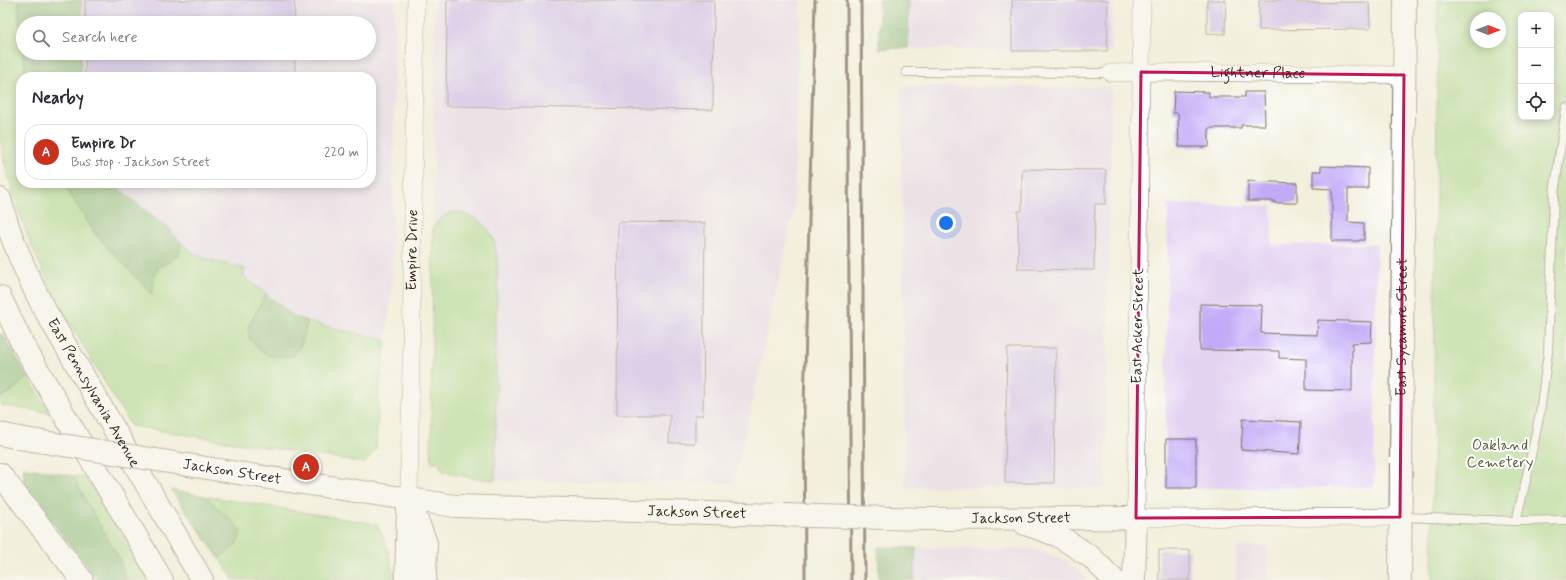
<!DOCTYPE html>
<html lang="en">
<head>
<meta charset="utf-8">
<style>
  body { margin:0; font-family:Mynerve,sans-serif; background:#f2f2f3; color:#2b2b33 }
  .controls { position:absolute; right:12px; top:12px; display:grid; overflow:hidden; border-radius:8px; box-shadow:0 2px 10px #0003 }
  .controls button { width:36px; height:36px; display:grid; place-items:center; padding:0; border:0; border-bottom:1px solid #e1e1e2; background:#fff; color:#2b2b33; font:20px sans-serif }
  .compass { position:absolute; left:1470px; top:12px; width:36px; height:36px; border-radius:50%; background:#fff; box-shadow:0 2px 10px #0003; rotate:90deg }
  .you { position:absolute; left:946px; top:223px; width:14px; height:14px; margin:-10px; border:3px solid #fff; border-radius:50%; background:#1a73e8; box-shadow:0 0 0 6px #1a73e833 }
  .badge { display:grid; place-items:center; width:26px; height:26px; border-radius:50%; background:#c8321e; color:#fff; font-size:13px; font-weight:700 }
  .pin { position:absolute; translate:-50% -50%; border:2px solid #fff; box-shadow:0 1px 4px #0006 }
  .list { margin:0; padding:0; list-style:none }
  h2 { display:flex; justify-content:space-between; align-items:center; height:52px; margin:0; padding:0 16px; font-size:17px }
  h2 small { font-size:13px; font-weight:400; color:#7c7c81 }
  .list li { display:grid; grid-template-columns:26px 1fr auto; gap:12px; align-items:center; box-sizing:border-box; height:56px; margin:0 8px 8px; padding:0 8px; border:1px solid #e1e1e2; border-radius:16px }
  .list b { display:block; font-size:15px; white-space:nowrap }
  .list p { margin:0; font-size:13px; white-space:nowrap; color:#7c7c81 }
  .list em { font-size:13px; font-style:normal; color:#7c7c81 }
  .icon { flex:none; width:22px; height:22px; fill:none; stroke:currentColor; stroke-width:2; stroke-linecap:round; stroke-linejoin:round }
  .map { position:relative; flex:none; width:1566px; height:580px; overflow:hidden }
  .search { position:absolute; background:#fff; box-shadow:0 2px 10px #0003; left:16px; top:16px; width:360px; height:44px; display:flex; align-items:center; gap:10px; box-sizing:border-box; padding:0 14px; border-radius:22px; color:#7c7c81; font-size:15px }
  .panel { position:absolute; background:#fff; box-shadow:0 2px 10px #0003; left:16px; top:72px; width:360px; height:116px; border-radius:16px }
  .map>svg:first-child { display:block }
  .built { fill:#e3d3f2 }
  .green { fill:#a2d686; stroke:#6e8052; fill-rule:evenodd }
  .forest { fill:#81b773; stroke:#5e7048 }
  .building { fill:#c1abf6 }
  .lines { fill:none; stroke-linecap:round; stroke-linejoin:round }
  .lane-casing { stroke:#7b6f60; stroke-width:10 }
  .street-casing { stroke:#7b6f60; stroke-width:18 }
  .secondary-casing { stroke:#7b6f60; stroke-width:24 }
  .lane { stroke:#fff; stroke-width:8 }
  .street { stroke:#fff; stroke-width:17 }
  .secondary { stroke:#fff; stroke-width:22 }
  .rail { stroke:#3b2a1e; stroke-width:3 }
  .secondary-bridge-casing { stroke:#7b6f60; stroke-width:24; stroke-linecap:butt }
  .secondary-bridge { stroke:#fff; stroke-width:22 }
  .marked { fill:none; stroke:#c2185b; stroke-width:3; stroke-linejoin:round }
  .labels { text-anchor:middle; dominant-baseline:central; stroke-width:4; stroke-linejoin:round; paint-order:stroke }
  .street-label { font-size:15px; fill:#3b2a1e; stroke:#fff }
  .park-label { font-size:15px; fill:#5a5e3d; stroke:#fff }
</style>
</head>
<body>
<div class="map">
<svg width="1566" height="580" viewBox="0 0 1566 580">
  <rect width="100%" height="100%" fill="#fff"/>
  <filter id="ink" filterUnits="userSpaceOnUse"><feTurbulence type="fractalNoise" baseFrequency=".025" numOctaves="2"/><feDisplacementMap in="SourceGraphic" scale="8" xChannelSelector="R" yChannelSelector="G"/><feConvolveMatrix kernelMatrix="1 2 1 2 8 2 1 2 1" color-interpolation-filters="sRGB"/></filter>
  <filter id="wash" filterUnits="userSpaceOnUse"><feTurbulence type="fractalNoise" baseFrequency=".012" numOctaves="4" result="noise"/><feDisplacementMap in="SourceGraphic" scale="16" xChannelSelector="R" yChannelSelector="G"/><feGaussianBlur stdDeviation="0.9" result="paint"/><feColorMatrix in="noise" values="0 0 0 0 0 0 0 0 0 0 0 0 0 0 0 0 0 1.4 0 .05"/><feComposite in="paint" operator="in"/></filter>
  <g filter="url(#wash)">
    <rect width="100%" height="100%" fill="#f2efdc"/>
    <!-- built -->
    <path class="built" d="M82,0H395L392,291L386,340L336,329L295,317L225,263L210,260L195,254L180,242L168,227L157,220L112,183H371V77H81V53H369V23H81Z
      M435,0H800L794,209L736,476L733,484L495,480L497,277L469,215L457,212L449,213L433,227Z
      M909,0H1113L1112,53L908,48Z
      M901,87H1111L1106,488L905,487Z
      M1168,204L1272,206V245L1377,244L1374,487L1165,488Z
      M1237,546H1268V580H1236Z
      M916,548L1034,549L1065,561L1081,573L1087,580H914Z"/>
    <!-- green -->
    <path class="green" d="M0,0H19V21L27,77H21V183H64L96,235L152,293L155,275L159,266C173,260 180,259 180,242L195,254L210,260L245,269L243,276L266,294L248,327C261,352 262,359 293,356C303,346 304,334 307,321L336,329L386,340L379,390L376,449L365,463L131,426L69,322L48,282L28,237L17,206L4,161L0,136Z
      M1438,0H1566V580H1432ZM1521,15H1551V117H1521ZM1476,18H1500V42H1476Z
      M457,212C473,216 489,224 494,241C500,261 497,296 496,317C496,372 496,426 495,480L471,478L443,471L438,462H431L433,227C441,218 445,213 457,212Z
      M28,377L50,413L0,405V397L9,393Z
      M73,476L88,478L150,580H126L121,562L93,514Z
      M205,496L376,524C387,541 392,560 393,580H234L219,558L237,544L231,520L223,514Z"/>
    <!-- forest -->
    <path class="forest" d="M19,0H82L81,23H23V53H81V77H27C21,52 19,26 19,0Z
      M879,0H909L908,48L879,49Z
      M72,183H112L157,220L168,227L180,242V251L172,261L159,266L155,275L152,294L96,235L66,188Z
      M266,294L295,317L307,321C304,334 303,346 293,356L272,357L261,351L250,340L248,327Z
      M0,334H3L28,377L9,393L1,397H0Z
      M23,467L73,476L93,514L121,562L126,580H98L25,488Z
      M171,490L205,496L241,530C241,544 229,550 219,558Z
      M878,547L916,548L914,580H879Z"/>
    <g id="blocks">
      <!-- building -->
      <path class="building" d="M85,0H294L295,23H85Z
        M447,0H714L713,110L446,106Z
        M1012,0H1108L1107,51H1012Z
        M1207,0H1226L1225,34L1207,33Z
        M1259,0H1297V3L1369,2L1370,29L1259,30Z
        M85,53H295V77H85Z
        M1174,91L1209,92V97H1245V92H1264L1265,125H1241V128H1209V147H1179L1178,113H1173Z
        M1321,166L1368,168V189H1348V222L1364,223V240H1359V241H1332V189L1313,188V171H1321Z
        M1022,169L1106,170V204H1095L1094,270L1018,269V211H1022Z
        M1248,181L1297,183V203H1274V201H1248Z
        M618,222L705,223L703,415H695V443H669L670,415H617Z
        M1200,304L1262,305L1261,333L1317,335L1318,320L1372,322L1371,342L1352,343V391L1306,390V359L1279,358V351L1200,350Z
        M1007,348H1056L1054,483H1005Z
        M1243,419L1301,422L1299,454L1241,450Z
        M1166,439H1196V488H1166Z
        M1159,550H1190V580H1159Z"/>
    </g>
  </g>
  <g filter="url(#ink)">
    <use href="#blocks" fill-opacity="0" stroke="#7b6f60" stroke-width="1"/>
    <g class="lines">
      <defs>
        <path id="lane" d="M906,72L1111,73
          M1401,517L1516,521L1566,520
          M1516,521L1526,480L1540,413L1548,352L1554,194L1566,108"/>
        <g id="street">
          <path d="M1142,0L1136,518L1400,517"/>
          <path id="s1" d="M1111,73L1163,72L1404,75"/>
          <path id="s2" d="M409,500L416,0"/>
        </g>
        <g id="secondary">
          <path id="s3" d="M0,199C9,236 25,271 42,305L202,580"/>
          <path d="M0,297L23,345L162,580"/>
          <path d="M0,434L19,438"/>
          <path d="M0,474L82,580"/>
          <path d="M244,474L455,506"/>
          <path d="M409,500L426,543L425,580"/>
          <path id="s4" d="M924,519L1136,518L1134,580"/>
          <path d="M1025,524L1059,536L1091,557L1114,580"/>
          <path d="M406,580L408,509"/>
          <path id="s5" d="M1400,580L1405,0"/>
        </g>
      </defs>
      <!-- lane casing -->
      <use href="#lane" class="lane-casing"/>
      <!-- street casing -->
      <use href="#street" class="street-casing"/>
      <!-- secondary casing -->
      <use href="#secondary" class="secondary-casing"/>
      <!-- lane -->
      <use href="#lane" class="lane"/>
      <!-- street -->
      <use href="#street" class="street"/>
      <!-- secondary -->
      <use href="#secondary" class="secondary"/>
      <!-- rail -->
      <path class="rail" d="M847,0L851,580
        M861,0L865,580
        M805,580L804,406L815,0"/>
      <defs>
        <g id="secondary-bridge">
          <path d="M19,438L244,474"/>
          <path id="s6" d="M455,506L924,519"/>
        </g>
      </defs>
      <!-- secondary-bridge casing -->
      <use href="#secondary-bridge" class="secondary-bridge-casing"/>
      <!-- secondary-bridge -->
      <use href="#secondary-bridge" class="secondary-bridge"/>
    </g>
  </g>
  <!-- marked area -->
  <path d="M0 0H1566V580H0ZM1141,72L1404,75L1400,517L1136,518Z" fill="#f2efdc" fill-opacity=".55" fill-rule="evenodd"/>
  <path class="marked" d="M1141,72L1404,75L1400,517L1136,518Z"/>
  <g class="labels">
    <!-- street labels -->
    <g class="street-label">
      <text stroke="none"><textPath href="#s1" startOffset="147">Lightner Place</textPath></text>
      <text stroke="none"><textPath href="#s2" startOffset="250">Empire Drive</textPath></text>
      <text transform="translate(1138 326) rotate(-89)">East Acker Street</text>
      <text stroke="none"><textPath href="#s5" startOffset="253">East Sycamore Street</textPath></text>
      <text stroke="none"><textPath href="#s3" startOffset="216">East Pennsylvania Avenue</textPath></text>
      <text transform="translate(232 472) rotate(9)">Jackson Street</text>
      <text stroke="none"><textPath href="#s6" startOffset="242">Jackson Street</textPath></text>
      <text stroke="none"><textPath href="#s4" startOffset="97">Jackson Street</textPath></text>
    </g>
    <!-- park labels -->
    <g class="park-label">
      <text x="1500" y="446">Oakland<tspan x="1500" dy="17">Cemetery</tspan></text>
    </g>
  </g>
</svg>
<div class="controls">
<button>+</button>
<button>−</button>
<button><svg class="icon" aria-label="locate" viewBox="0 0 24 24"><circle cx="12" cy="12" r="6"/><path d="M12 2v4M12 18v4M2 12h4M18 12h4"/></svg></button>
</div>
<svg class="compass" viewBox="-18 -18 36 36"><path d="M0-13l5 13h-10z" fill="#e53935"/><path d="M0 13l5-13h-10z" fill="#7c7c81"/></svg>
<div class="you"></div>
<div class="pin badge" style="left:306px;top:467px">A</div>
<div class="search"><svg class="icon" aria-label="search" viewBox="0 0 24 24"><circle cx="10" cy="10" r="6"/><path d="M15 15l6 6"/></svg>Search here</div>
<section class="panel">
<h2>Nearby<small></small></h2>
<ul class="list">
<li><span class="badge">A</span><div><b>Empire Dr</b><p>Bus stop · Jackson Street</p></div><em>220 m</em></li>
</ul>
</section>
</div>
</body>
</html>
